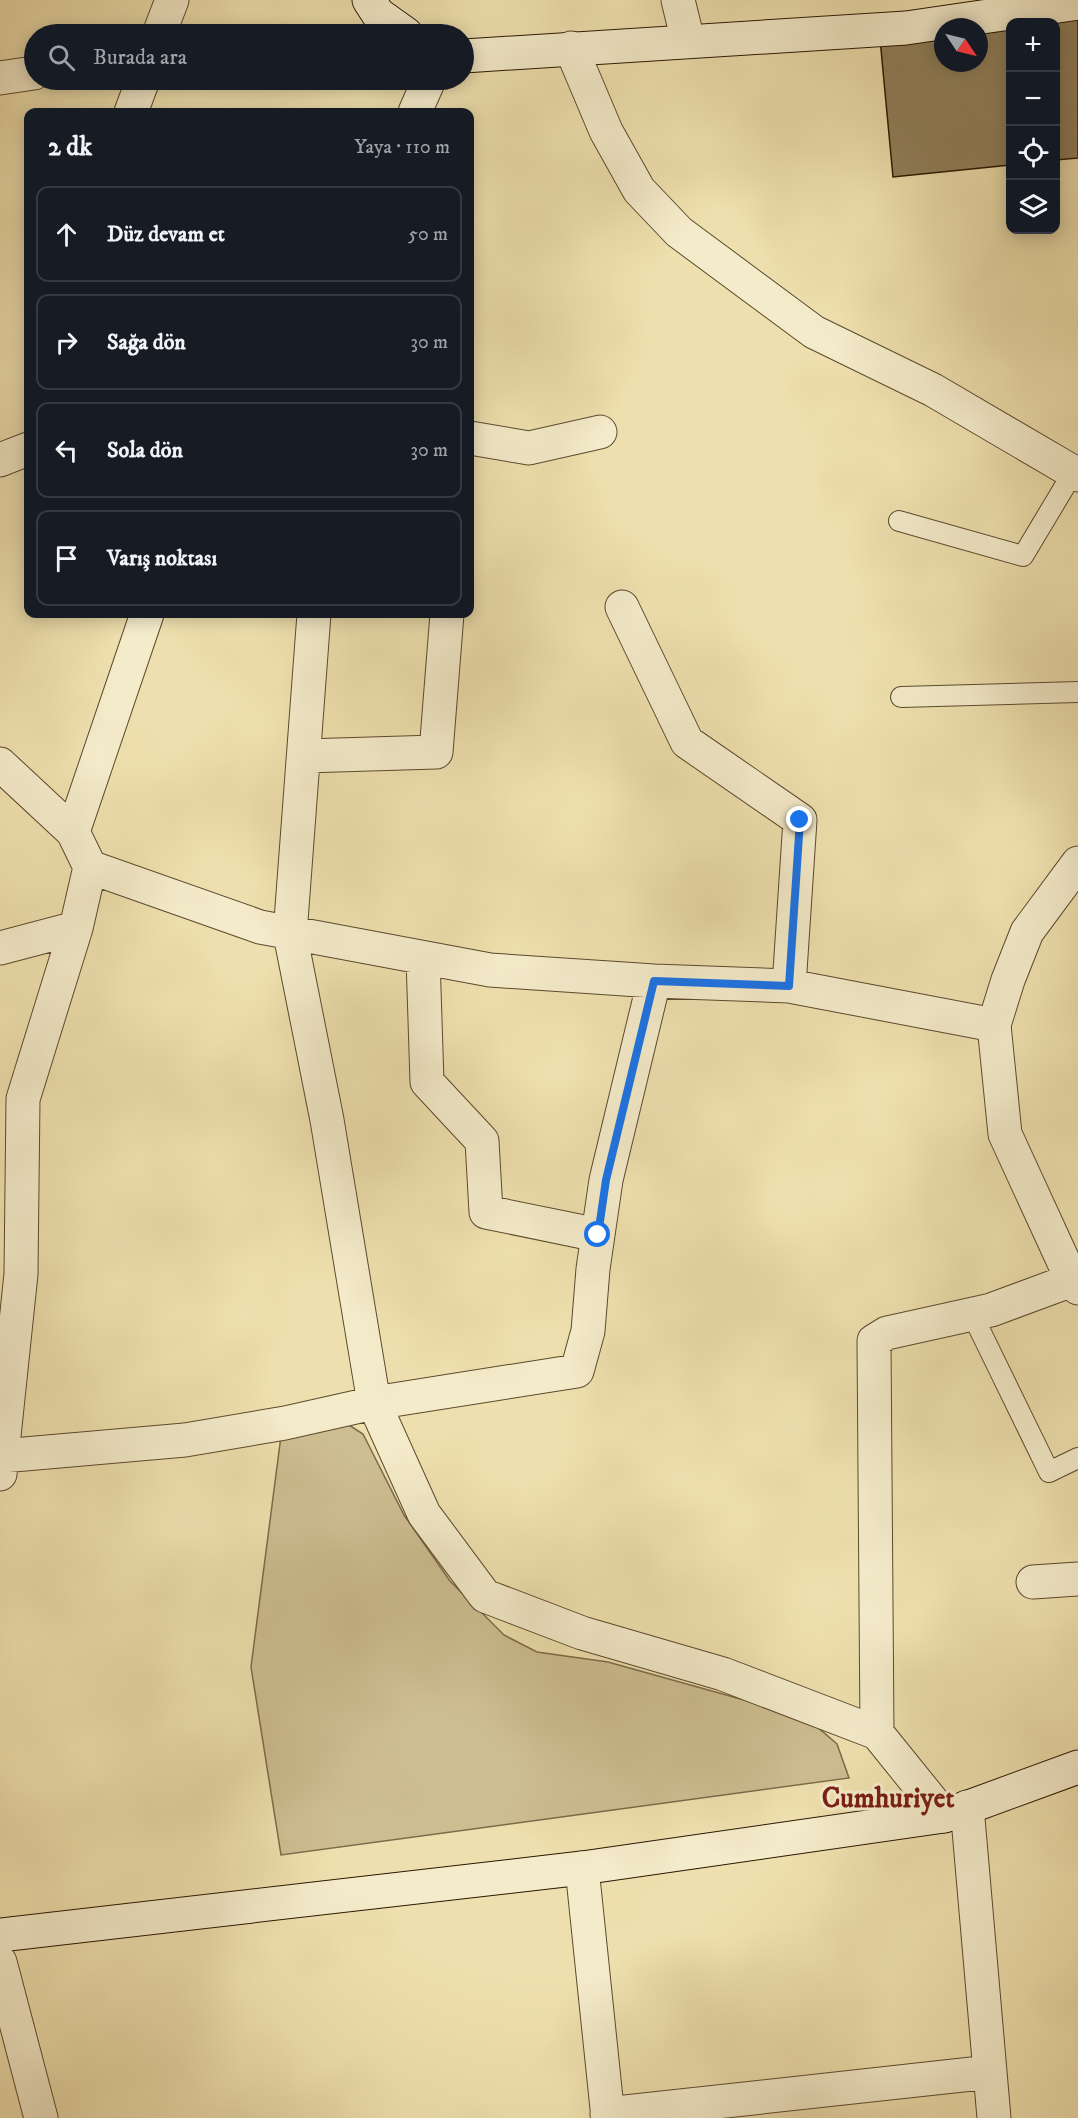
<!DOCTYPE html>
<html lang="tr">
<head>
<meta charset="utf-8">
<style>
  body { margin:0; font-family:"IM FELL DW Pica",serif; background:#20242c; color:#f1f3f6 }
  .controls { position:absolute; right:18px; top:18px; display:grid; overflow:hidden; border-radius:12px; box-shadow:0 3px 15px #0003 }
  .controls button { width:54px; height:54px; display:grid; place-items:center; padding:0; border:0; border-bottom:2px solid #363941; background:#171b24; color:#f1f3f6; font:30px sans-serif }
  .compass { position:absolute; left:934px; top:18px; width:54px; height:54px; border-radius:50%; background:#171b24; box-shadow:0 3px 15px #0003; rotate:125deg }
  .stop { position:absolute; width:18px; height:18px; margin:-14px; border:4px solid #1a73e8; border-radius:50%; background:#fff }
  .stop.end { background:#1a73e8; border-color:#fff; box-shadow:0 2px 6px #0008 }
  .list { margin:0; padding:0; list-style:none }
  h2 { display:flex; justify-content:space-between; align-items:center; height:78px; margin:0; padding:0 24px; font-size:26px }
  h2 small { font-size:20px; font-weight:400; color:#9ea1a6 }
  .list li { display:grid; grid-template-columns:39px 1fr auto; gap:18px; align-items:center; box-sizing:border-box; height:96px; margin:0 12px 12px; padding:0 12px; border:2px solid #363941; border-radius:12px }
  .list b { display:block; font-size:22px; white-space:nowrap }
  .list em { font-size:20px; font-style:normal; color:#9ea1a6 }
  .icon { flex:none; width:33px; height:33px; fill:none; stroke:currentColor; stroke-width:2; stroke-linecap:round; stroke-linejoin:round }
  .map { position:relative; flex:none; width:1078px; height:2118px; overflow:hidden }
  .search { position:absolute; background:#171b24; box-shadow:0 3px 15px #0003; left:24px; top:24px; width:450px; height:66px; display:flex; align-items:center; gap:15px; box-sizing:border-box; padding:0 21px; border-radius:33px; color:#9ea1a6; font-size:22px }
  .panel { position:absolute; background:#171b24; box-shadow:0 3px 15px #0003; left:24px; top:108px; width:450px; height:510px; border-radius:12px }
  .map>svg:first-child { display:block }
  .green { fill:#cdbe91; stroke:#7c6a4a; stroke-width:1.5 }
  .building { fill:#90805b; stroke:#2b1702; stroke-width:1.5 }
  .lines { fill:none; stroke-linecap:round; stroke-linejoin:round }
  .lane-casing { stroke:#5c492d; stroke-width:22 }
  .street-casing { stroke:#5c492d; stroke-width:35 }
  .secondary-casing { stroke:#2b1702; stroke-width:35 }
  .lane { stroke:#f4ebca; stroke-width:20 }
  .street { stroke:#f4ebca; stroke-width:33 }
  .secondary { stroke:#f4ebca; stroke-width:33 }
  .route { stroke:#1a73e8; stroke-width:8 }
  .labels { text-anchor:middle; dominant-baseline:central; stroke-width:6; stroke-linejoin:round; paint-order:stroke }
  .district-label { font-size:28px; font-weight:bold; fill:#7a1f14; stroke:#f4ebca }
</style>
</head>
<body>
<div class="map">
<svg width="1078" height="2118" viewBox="0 0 1078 2118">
  <rect width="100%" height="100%" fill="#eee0ae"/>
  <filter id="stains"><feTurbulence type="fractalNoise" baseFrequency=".00333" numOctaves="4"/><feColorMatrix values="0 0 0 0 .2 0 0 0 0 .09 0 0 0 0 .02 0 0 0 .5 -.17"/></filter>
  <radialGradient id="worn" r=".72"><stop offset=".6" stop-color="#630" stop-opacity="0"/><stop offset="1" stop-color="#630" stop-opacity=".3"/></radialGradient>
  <!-- green -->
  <path class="green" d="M349,1425L363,1434L404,1515L450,1581L504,1635L537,1652L608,1662L762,1705L816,1726L837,1744L849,1778L281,1855L251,1667L281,1436Z"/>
  <!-- building -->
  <path class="building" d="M1078,15V158L1056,160V22Z
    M1010,23V165L893,177L880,39L943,31V63H979V27Z"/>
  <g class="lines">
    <defs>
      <path id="lane" d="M899,521L1023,556L1074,471
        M901,697L1078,692
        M972,1314L1049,1472L1078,1458"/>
      <path id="street" d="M678,0L688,41
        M159,34L172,0
        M571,48L606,131L639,190L679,232L814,332L933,390L1078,475
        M0,78L34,73
        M131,112L143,80
        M415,112L429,80
        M470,438L529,448L600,432
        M0,460L28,449
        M622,607L687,742L800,820L789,986
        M314,614L290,934L327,1120L374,1403L424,1514L485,1596L582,1633L723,1674L877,1733
        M304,756L436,752L447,614
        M0,764L73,832L90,867L260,927L490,970L654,981L789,986L994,1025
        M73,832L147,614
        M1078,863L1027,932L1008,980L994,1025L1005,1134L1072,1280L1078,1288
        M0,948L76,928
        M423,958L427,1082L482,1141L486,1212L598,1235
        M2,1456L185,1440L285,1423L374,1403L577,1371L588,1331L593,1269L606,1180L654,981
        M0,1474L21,1274L23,1099L76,928L90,867
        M1033,1582L1078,1579
        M967,1807L994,2118
        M944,1816L877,1733L874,1341L887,1333L991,1310L1072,1280
        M582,1868L608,2118
        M0,1962L41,2118
        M607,2114L990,2072"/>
      <path id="secondary" d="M369,0L378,14L406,34
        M464,56L906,28L1078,3
        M0,1935L582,1868L944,1816L1078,1767"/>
    </defs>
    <!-- lane casing -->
    <use href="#lane" class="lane-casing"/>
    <!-- street casing -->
    <use href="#street" class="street-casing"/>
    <!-- secondary casing -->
    <use href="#secondary" class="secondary-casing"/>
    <!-- lane -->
    <use href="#lane" class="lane"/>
    <!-- street -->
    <use href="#street" class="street"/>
    <!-- secondary -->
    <use href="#secondary" class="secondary"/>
  </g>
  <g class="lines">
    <!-- route -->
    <path class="route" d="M598,1235L606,1180L654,981L789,986L800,820"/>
  </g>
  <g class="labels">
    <!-- district labels -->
    <g class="district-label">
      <text x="888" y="1798">Cumhuriyet</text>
    </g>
  </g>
  <rect width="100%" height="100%" filter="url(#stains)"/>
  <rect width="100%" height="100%" fill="url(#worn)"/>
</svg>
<div class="controls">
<button>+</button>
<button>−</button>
<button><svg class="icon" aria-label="locate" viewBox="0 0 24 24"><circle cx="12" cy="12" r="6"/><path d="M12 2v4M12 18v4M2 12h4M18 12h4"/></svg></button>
<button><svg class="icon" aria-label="layers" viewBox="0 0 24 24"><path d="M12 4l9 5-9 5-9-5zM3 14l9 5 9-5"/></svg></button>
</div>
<svg class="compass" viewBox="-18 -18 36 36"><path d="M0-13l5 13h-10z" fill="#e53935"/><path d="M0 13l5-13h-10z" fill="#9ea1a6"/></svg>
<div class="stop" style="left:598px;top:1235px"></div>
<div class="stop end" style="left:800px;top:820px"></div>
<div class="search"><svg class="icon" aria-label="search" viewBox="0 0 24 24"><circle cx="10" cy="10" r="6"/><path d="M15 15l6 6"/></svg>Burada ara</div>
<section class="panel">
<h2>2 dk<small>Yaya · 110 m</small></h2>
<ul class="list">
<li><svg class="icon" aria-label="ahead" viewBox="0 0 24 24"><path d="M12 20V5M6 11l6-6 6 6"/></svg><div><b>Düz devam et</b></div><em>50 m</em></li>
<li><svg class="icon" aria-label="right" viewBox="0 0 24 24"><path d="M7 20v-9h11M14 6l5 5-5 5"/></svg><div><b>Sağa dön</b></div><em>30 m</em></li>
<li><svg class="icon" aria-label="left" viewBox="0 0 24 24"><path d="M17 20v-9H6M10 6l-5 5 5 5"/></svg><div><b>Sola dön</b></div><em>30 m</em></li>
<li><svg class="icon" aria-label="arrive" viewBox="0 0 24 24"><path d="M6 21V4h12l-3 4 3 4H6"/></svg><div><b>Varış noktası</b></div></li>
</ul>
</section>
</div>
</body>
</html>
